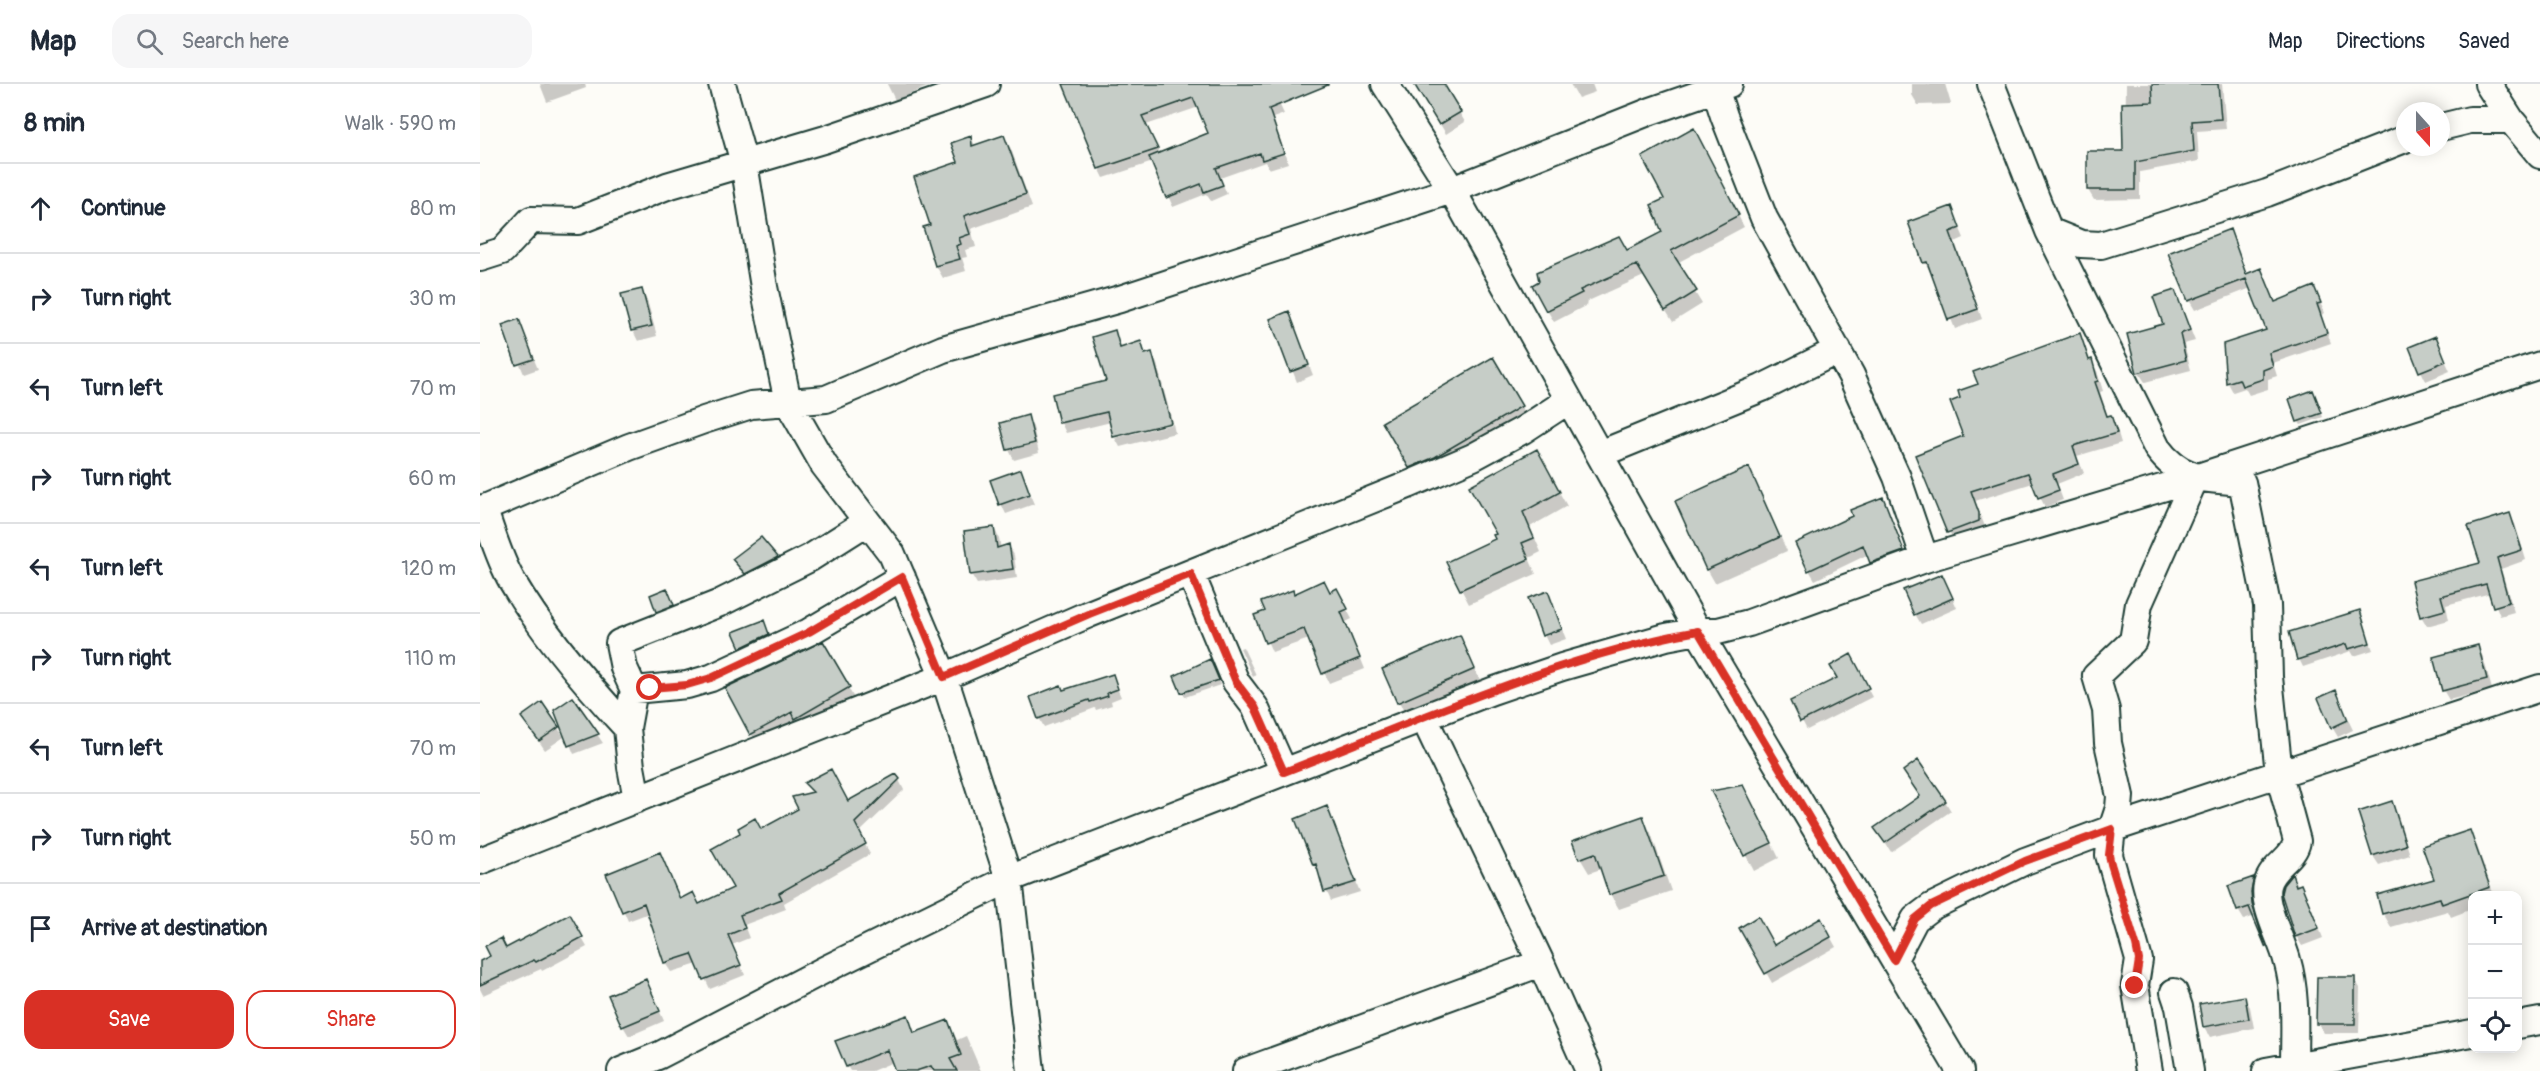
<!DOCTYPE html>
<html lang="en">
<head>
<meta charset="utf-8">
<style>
  body { margin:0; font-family:Pangolin,sans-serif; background:#f6f6f7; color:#1f2937 }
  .controls { position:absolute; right:18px; bottom:18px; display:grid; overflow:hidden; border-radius:12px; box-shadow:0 3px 15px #0003 }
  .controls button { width:54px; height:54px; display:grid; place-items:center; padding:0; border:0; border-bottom:2px solid #e0e1e3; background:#fff; color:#1f2937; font:30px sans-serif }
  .compass { position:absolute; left:1916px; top:18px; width:54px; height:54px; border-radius:50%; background:#fff; box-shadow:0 3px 15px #0003; rotate:159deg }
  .stop { position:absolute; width:18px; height:18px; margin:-14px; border:4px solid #d93025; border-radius:50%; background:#fff }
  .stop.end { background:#d93025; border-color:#fff; box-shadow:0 2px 6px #0008 }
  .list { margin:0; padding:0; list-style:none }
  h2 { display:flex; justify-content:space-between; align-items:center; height:78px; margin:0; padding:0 24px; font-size:26px }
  h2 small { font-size:20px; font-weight:400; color:#747a83 }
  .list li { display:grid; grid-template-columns:39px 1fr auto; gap:18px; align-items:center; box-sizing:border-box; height:90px; padding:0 24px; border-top:2px solid #e0e1e3 }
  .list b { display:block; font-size:22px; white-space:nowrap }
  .list em { font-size:20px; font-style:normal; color:#747a83 }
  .actions { display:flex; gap:12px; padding:18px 24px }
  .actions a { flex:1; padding:14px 0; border:2px solid #d93025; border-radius:18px; text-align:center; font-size:21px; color:#d93025 }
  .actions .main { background:#d93025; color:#fff }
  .icon { flex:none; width:33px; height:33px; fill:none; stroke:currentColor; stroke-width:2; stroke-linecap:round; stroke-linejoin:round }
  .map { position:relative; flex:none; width:2060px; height:987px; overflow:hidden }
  header { display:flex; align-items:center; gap:36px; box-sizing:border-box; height:84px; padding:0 30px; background:#fff; border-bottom:2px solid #e0e1e3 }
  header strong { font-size:28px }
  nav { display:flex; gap:33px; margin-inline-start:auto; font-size:21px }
  .search { width:420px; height:54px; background:#f6f6f7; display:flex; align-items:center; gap:15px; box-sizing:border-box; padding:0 21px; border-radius:18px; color:#747a83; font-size:22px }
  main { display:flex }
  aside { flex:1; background:#fff }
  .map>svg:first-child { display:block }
  .shadow { fill:#0003; fill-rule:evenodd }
  .building { fill:#c6cdc7; stroke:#1f3d34; stroke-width:1.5 }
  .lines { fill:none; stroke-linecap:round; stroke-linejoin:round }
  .street-casing { stroke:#1f3d34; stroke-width:30 }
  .street { stroke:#fdfcf7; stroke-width:26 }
  .route { stroke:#d93025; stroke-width:8 }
</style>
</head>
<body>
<header>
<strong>Map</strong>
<div class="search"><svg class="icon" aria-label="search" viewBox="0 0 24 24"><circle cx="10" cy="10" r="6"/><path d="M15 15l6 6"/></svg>Search here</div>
<nav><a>Map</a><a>Directions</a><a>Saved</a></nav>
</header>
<main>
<aside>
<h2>8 min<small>Walk · 590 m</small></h2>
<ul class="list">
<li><svg class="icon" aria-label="ahead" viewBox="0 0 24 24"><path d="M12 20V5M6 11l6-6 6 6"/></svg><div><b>Continue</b></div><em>80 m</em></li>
<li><svg class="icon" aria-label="right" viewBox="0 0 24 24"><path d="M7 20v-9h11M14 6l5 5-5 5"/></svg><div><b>Turn right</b></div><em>30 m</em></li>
<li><svg class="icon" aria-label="left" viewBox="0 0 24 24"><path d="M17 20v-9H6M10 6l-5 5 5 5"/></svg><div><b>Turn left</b></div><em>70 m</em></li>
<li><svg class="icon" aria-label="right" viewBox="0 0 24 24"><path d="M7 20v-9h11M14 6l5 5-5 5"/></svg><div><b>Turn right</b></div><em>60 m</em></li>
<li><svg class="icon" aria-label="left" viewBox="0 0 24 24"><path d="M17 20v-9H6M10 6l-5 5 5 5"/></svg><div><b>Turn left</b></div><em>120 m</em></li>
<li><svg class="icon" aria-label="right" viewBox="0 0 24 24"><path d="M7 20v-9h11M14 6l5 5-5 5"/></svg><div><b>Turn right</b></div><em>110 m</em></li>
<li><svg class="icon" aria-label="left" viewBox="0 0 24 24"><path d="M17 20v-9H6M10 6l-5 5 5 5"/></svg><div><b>Turn left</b></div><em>70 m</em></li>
<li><svg class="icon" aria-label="right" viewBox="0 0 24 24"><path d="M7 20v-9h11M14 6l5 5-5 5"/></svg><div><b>Turn right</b></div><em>50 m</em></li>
<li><svg class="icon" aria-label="arrive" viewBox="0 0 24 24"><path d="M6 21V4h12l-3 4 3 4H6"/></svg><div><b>Arrive at destination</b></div></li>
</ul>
<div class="actions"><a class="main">Save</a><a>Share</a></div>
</aside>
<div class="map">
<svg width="2060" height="987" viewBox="0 0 2060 987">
  <rect width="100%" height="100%" fill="#fdfcf7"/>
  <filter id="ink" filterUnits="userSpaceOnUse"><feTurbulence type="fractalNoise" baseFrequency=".0167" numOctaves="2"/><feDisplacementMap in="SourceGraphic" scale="12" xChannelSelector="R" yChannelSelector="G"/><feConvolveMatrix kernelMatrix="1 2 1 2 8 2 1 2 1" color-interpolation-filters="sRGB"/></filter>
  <g filter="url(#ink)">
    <!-- shadow -->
    <path class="shadow" d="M60,0H105L106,4L67,18Z
      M407,0H454L415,16Z
      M599,0H790L804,30L793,34L808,79L789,85L785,78L740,94L747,110L731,117L726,110L693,123L673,78L624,94L619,84ZM719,23L730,50L680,70L666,41Z
      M936,0H962L985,38L966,50Z
      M1090,0H1112L1115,8L1098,14Z
      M1432,0H1465L1471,20L1438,21L1432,11Z
      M1646,0H1742L1746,45L1717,47L1719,77L1660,88V115L1614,116L1608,106L1645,68Z
      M524,53L531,65L552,123L491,145L496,163L485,166L487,173L482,174L486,187L463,194L456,182L444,144L452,141L491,54L496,63Z
      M1220,57L1264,143L1197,179L1222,220L1193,238L1164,192L1106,218L1107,221L1074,238L1067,226L1147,168L1184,148L1187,116Z
      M1471,124L1484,154L1475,158L1502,235L1475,245L1452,187L1450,188L1445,178Z
      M1749,146L1767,191L1781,186L1796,219L1833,204L1845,229L1841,231L1851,259L1793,279L1797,292L1788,295V305L1769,311L1765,304L1753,308L1748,299L1745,261L1788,247L1771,204L1715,226L1709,216Z
      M161,207L167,216L177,252L158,257L153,247L143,211Z
      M1695,207L1715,257L1704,260L1711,286L1665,298L1659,289L1648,251L1685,241Z
      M808,229L833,291L817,298L792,236Z
      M38,237L58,285L44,290L24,242Z
      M634,247L642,265L660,259L667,271L672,270L677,280L692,337L635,351V354L631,338L586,349L581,339L574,311L627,298Z
      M1599,251L1610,277L1617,287L1623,307L1620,308L1628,333H1631L1636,342L1641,359L1597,372L1604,389L1577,400L1583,416L1565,423L1553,399L1495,417L1504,440V447L1474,458L1437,372L1485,353L1499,301Z
      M1955,254L1970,287L1946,297L1941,287Z
      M1013,275L1050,338L939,398L904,339Z
      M1835,312L1843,333L1821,341L1818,337Z
      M547,333L553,343L559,369L534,376L529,366L522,340Z
      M693,340L695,349L640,363L635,354Z
      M1056,367L1087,422L1050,443L1061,468L1049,474L1056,490L989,520L981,505L1016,455Z
      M1269,385L1307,467L1235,499L1227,485Z
      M540,387L554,420L526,430L521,420Z
      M1403,415L1429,477L1397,488L1389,470L1335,496L1329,486L1374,433Z
      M2029,430L2035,440L2046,476L2021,485L2034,528L2020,532L2011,509L1966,521L1969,536L1947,542L1941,532L1932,498L2002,480Z
      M514,444L519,454L521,465L529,462L534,471L537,494L497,500L491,490Z
      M280,455L302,483L271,498L254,475Z
      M1467,501L1477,524L1441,540L1435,530Z
      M856,506L872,535L866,538L885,585L849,599L829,555L792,568L776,532L815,512L850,510Z
      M1067,508L1086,555L1069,561L1064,551Z
      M172,512L192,516L198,531L183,537Z
      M1879,528L1893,566L1874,572L1871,567L1823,583L1819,575Z
      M289,552L290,555L263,568L262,565Z
      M979,553L1002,600L927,634L904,586Z
      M342,559L374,614L322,644L277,660L247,605Z
      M763,563L776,591L773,593L760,564Z
      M1997,563L2003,573L2012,605L1969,616L1963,606Z
      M1371,573L1392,613L1327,646L1312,618L1359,595Z
      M732,582L740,601L705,613L696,592Z
      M632,592L641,613L631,617L632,621L616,626L615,624L564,643L559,634L583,608Z
      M1855,608L1873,646L1858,653L1852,643Z
      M93,615L123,659L94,670L76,627Z
      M62,620L84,653L65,666L49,643Z
      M419,696L424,706L379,749L390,770L304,819L306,825L264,841L269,854L252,861L265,891L230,905L218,880L191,888L185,879L169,829L148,837L128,791L180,770L201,816L219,821L255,805L281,747L320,726L332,710L326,700L368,719Z
      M1233,708L1271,717L1299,774L1274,787Z
      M1441,713L1465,717L1471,727L1411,768L1402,754Z
      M1911,719L1917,729L1930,771L1899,781L1893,772Z
      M846,724L880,808L851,817L834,780Z
      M1163,734L1171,749L1191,807L1139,825L1130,810L1121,785L1109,789L1100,774Z
      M1989,748L1997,762L2014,812H1992V825L1971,833L1968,827L1911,843L1903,829L1956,796Z
      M1812,793L1826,811L1843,854L1822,862L1816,852Z
      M1773,795L1779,804L1776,819L1777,831L1786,858L1775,832L1764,836L1758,826Z
      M89,832L107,863L62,887L61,885L3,911L0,905V879Z
      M1341,836L1356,863L1292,899L1261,844L1294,863Z
      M1874,894L1880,904L1879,949H1844L1838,939Z
      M171,907L184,937L149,952L143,942Z
      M1764,913L1770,923L1774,944L1730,953L1724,943Z
      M427,933L436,950L468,938L477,956L486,952L501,987H416L413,978L392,987H370L367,982Z"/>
    <!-- building -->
    <path class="building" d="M583,0H848V1L789,25L804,69L782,76L780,69L736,84L743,101L724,108L721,100L686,114L669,73L728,49L713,14L662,32L678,65L618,85Z
      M934,0H964L981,28L959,41Z
      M1672,0H1738L1741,35L1712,37L1714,67L1655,78V106H1607V67H1643L1642,19L1673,18Z
      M1214,44L1259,131L1191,167L1217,207L1185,227L1157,181L1100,206L1102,209L1066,227L1052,201L1059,197L1057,188L1139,152L1147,166L1182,148L1171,121L1184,115L1162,73Z
      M524,51L546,110L484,132L490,150L479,154L481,160L476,162L480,175L455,182L443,143L450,141L434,93L478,78L471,59L491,52L492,62Z
      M1472,122L1480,144L1470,148L1498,225L1468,236L1447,178L1443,179L1428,138Z
      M1750,145L1766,190L1781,184L1795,218L1834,202L1841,219L1837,220L1847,249L1789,269L1793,282L1783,286V295L1762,302L1759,295L1746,299L1743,260L1786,246L1766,195L1708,217L1688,169Z
      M162,205L172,242L151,247L141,210Z
      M1695,206L1710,246L1700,250L1706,276L1657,289L1647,250L1683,240L1673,213Z
      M809,227L829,281L810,288L790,235Z
      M39,235L54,275L36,281L22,241Z
      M635,246L640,264L661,257L665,270L672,268L691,339L633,353L627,328L579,339L572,310L626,297L612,253Z
      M1600,249L1609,276L1612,275L1618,297L1615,298L1627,332L1631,331L1637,349L1593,362L1599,380L1573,390L1579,406L1558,414L1548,389L1491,407L1499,429V437L1467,449L1435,371L1483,352L1470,318L1480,314L1478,307L1498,300L1493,288Z
      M1956,252L1966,277L1939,288L1929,263Z
      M1013,273L1042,322L955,373L929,384L902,338Z
      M1833,306L1842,329L1817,338L1809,315Z
      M548,331L555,359L527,366L520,339Z
      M1057,365L1080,408L1043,428L1054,454L1042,459L1049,475L980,506L966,478L1015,455L1013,451L1016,450L989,402Z
      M1269,383L1300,453L1226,486L1195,417Z
      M541,385L550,410L519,421L510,396Z
      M1403,413L1424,467L1390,479L1383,461L1328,487L1315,459L1372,432L1370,426Z
      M2030,429L2042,466L2017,474L2029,518L2013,523L2006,500L1961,512L1965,526L1940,533L1931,497L2000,479L1988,442Z
      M514,443L517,464L529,460L533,485L490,491L484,447Z
      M281,453L298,473L265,490L252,475Z
      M1462,490L1473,514L1434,531L1423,506Z
      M844,496L850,508L857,504L868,525L861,528L880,574L842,590L824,545L785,559L774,531L785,527L781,518L813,506L814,510Z
      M187,504L194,521L176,528L170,511Z
      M1068,507L1082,545L1062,552L1048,514Z
      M1880,526L1890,559L1868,565L1866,560L1817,576L1809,548Z
      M284,536L289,550L260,564L253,548Z
      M980,551L995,585L917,619L902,585Z
      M343,557L370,603L315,635L312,628L270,651L245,604Z
      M1998,561L2007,595L1962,607L1953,573Z
      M1371,570L1389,604L1320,638L1310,617L1357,594L1350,582Z
      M730,575L739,596L701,609L694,592Z
      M633,590L638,605L627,609L628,612L610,618L609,616L558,635L550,613L581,601L583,606Z
      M1856,606L1868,636L1851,644L1838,614Z
      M93,613L119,650L88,662L74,626Z
      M62,618L79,643L59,657L41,633Z
      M1438,676L1466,717L1405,759L1394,744L1440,712L1423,687Z
      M351,685L368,717L416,690L420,695L375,739L386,760L299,809L302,815L260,831L265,844L248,851L261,881L223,896L212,870L184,879L164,819L142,828L126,790L180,768L200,815L213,808L219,820L253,804L231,765L260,749L258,744L275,734L281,745L318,725L312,713L333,708L324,699Z
      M1263,701L1292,759L1264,772L1231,707Z
      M1912,717L1926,761L1892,772L1878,728Z
      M847,722L876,798L844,808L836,780L833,781L815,735Z
      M1163,732L1184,792L1129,811L1115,769L1099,775L1092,757Z
      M1990,746L2010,803L1962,820L1960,814L1902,830L1897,811L1954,795L1942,762Z
      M1812,790L1816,802L1821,800L1839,844L1815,853L1801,809L1803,801Z
      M1774,793L1771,808L1772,820L1786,864L1769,823L1757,827L1748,802Z
      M90,830L103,853L56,878L54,876L0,901V877L10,872L5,862L21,854L26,864Z
      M1278,832L1294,861L1341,834L1351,853L1285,890L1259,844Z
      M1837,893H1875V940H1836Z
      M166,895L180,927L142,943L128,911Z
      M1765,912L1769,935L1723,943L1719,920Z
      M428,931L434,949L468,936L481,971L470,975L477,987H454L451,982L436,987H415L407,966L366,983L355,957Z"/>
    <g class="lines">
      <defs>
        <path id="street" d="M242,0L264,79L284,203L308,318L344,381L412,470L464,593L529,795L551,987
          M905,0L972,106L1218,547L1480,987
          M1511,0L1569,147L1677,364C1700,396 1726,395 1762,398L1787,521L1789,593L1799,690L1817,757C1814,775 1792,781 1787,801C1782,821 1802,856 1807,876C1817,910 1814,947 1814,982
          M2008,0L2031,36L2060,71
          M1235,4L1244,32L1284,134L1371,291L1417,393L1445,475
          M1961,43L1990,36H2031
          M1569,147L1601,160L1621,161L1787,109L1925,55
          M0,174L22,167L51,136L98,137L187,102L346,55L506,0
          M1120,370L1282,304L1358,266
          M3,424C12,448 19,475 32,497C63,550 105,599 147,644
          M0,426L149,363L224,336L271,321L346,315L463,265L640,215L972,106L1171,27L1249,0
          M711,490L756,598L775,623L804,688
          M154,606L207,601L231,594L329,548L422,493
          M944,634L1061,879L1109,987
          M157,715L151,683L147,644L154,606L144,584L139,559L240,519L330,474L387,438
          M0,777L464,593L609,530L928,401L993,373L1043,346L1089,316
          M1414,875L1435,835L1451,823L1545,777L1634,744L2060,604
          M1694,908L1699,923L1710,987
          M2038,941L2060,937
          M141,987L180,971L346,885L529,795L1012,607L1082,583L1186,553L1218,547H1238L1269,539L1445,475L1715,394L2060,281
          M766,987L1061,879
          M1669,987L1655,901L1659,876L1629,771L1632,745L1639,724L1640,712L1628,659L1626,626L1616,592L1653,557L1659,520L1715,394
          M1786,987L1992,949"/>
      </defs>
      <!-- street casing -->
      <use href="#street" class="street-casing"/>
      <!-- street -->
      <use href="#street" class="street"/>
    </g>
  </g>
  <g class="lines" filter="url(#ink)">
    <!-- route -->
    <path class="route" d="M170,604L207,601L231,594L329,548L422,493L464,593L609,530L711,490L756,598L775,623L804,688C937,637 1078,572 1218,547L1414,876L1435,835L1451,822L1545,777L1632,745L1629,771L1631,780L1656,861L1659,876L1655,902"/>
  </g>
</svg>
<div class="controls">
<button>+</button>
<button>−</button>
<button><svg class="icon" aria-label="locate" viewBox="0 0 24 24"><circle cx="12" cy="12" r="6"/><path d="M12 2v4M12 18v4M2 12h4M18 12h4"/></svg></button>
</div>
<svg class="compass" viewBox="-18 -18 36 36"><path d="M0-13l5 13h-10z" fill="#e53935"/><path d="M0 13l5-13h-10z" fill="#747a83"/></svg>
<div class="stop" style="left:170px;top:604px"></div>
<div class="stop end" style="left:1655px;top:902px"></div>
</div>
</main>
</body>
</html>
